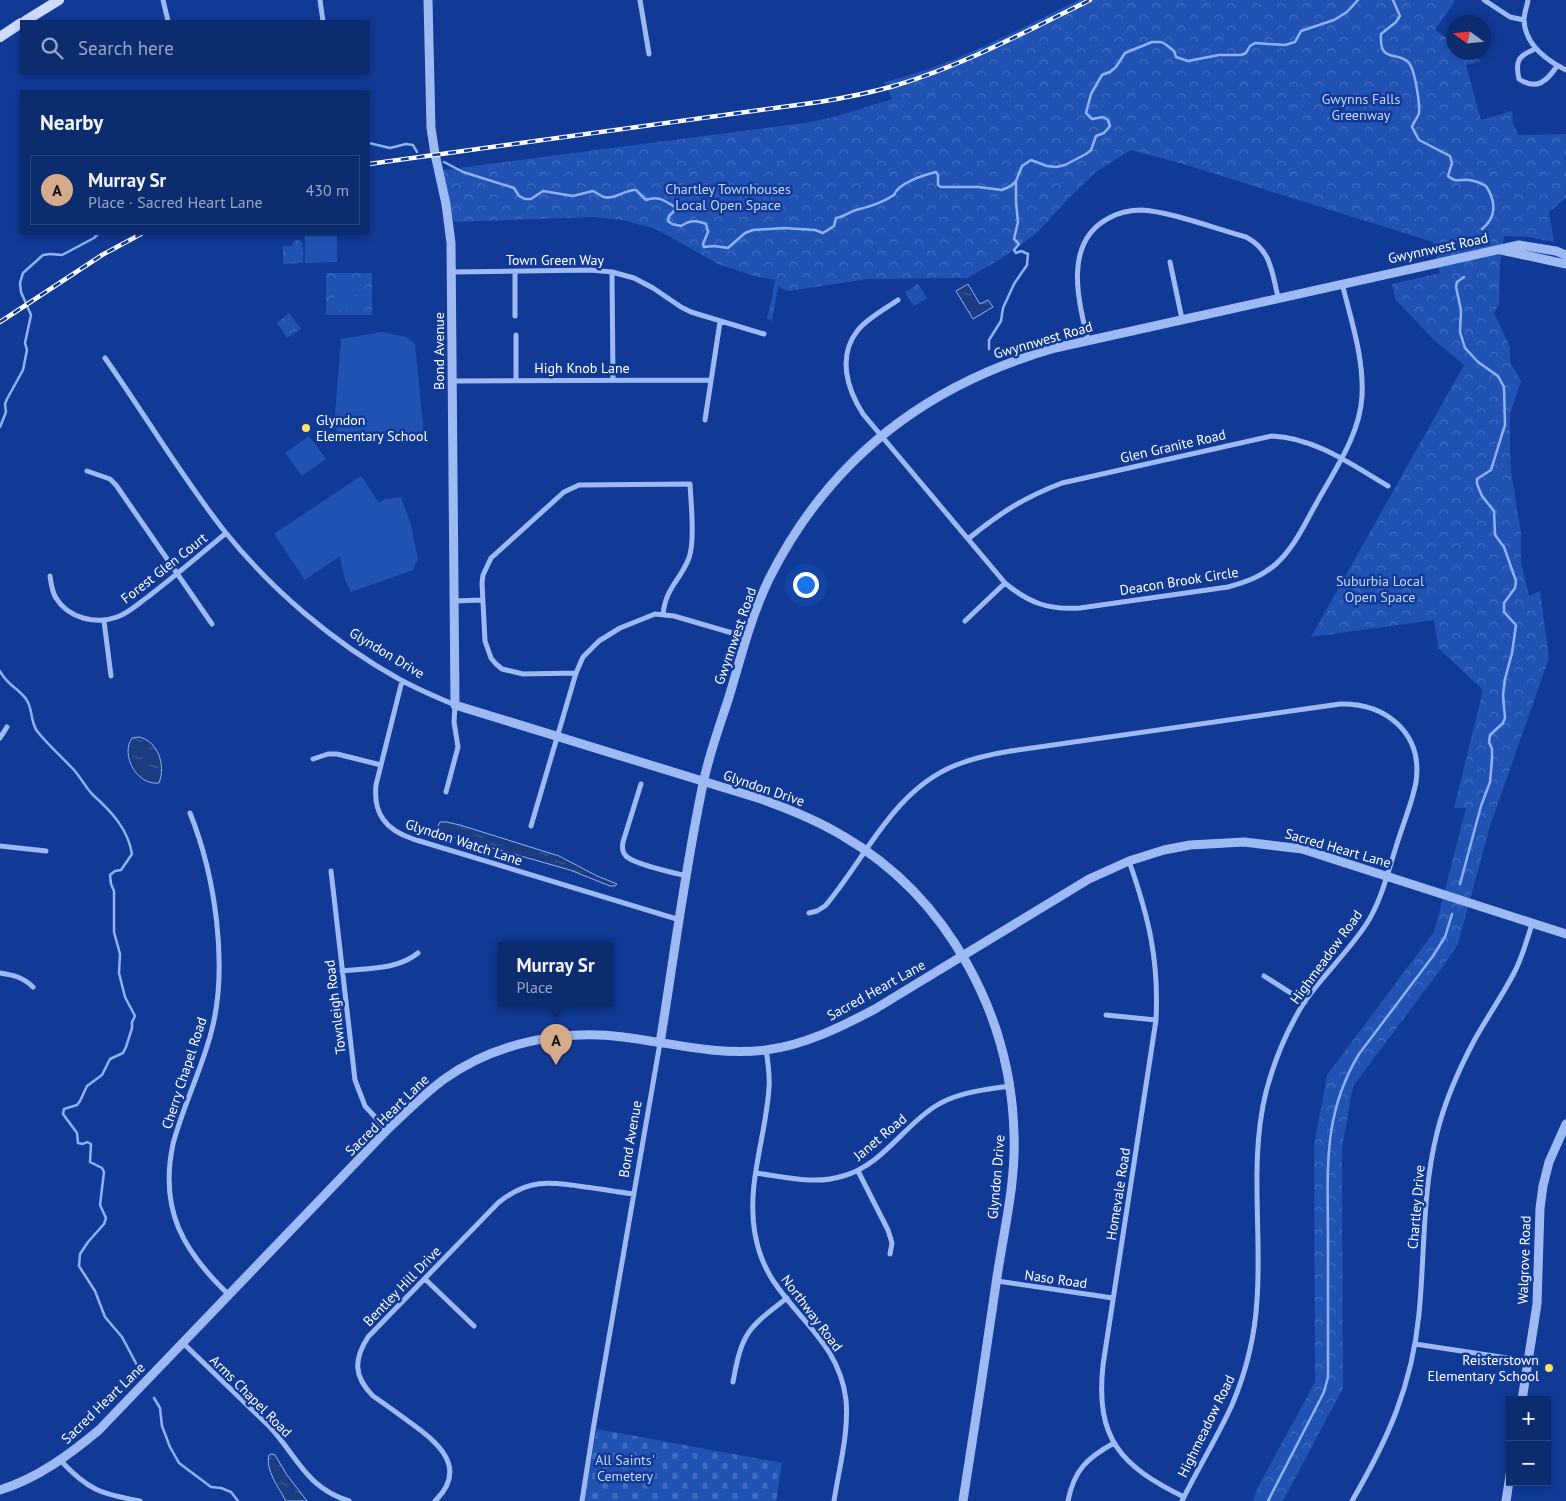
<!DOCTYPE html>
<html lang="en">
<head>
<meta charset="utf-8">
<style>
  body { margin:0; font-family:"PT Sans",sans-serif; background:#1a3878; color:#f1f3f6 }
  .controls { position:absolute; right:15px; bottom:15px; display:grid; overflow:hidden; border-radius:0px; box-shadow:0 2px 8px #0003 }
  .controls button { width:45px; height:45px; display:grid; place-items:center; padding:0; border:0; border-bottom:1px solid #2c4883; background:#0c2c70; color:#f1f3f6; font:25px sans-serif }
  .compass { position:absolute; left:1446px; top:15px; width:45px; height:45px; border-radius:50%; background:#0c2c70; box-shadow:0 2px 8px #0003; rotate:285deg }
  .you { position:absolute; left:805px; top:584px; width:18px; height:18px; margin:-12px; border:4px solid #fff; border-radius:50%; background:#1a73e8; box-shadow:0 0 0 8px #1a73e833 }
  .badge { display:grid; place-items:center; width:32px; height:32px; border-radius:50%; background:#d6ab8b; color:#111; font-size:16px; font-weight:700 }
  .pin { position:absolute; translate:-50% -41px; filter:drop-shadow(0 1px 2px #0008) }
  .pin::after { content:''; position:absolute; top:26px; width:18px; height:15px; background:inherit; clip-path:polygon(0 0,100% 0,50% 100%) }
  .popup { position:absolute; left:498px; top:942px; width:115px; height:65px; box-sizing:border-box; display:grid; place-content:center; border-radius:0px; background:#0c2c70; filter:drop-shadow(0 1px 4px #0005); font-size:16px; white-space:nowrap; color:#9aa7c3 }
  .popup b { font-size:19px; color:#f1f3f6 }
  .popup::after { content:''; position:absolute; left:50%; top:100%; margin-left:-10px; border:10px solid transparent; border-top-color:#0c2c70 }
  .list { margin:0; padding:0; list-style:none }
  h2 { display:flex; justify-content:space-between; align-items:center; height:65px; margin:0; padding:0 20px; font-size:21px }
  h2 small { font-size:16px; font-weight:400; color:#9aa7c3 }
  .list li { display:grid; grid-template-columns:32px 1fr auto; gap:15px; align-items:center; box-sizing:border-box; height:70px; margin:0 10px 10px; padding:0 10px; border:1px solid #2c4883; border-radius:0px }
  .list b { display:block; font-size:19px; white-space:nowrap }
  .list p { margin:0; font-size:16px; white-space:nowrap; color:#9aa7c3 }
  .list em { font-size:16px; font-style:normal; color:#9aa7c3 }
  .icon { flex:none; width:28px; height:28px; fill:none; stroke:currentColor; stroke-width:2; stroke-linecap:round; stroke-linejoin:round }
  .map { position:relative; flex:none; width:1566px; height:1501px; overflow:hidden }
  .search { position:absolute; background:#0c2c70; box-shadow:0 2px 8px #0003; left:20px; top:20px; width:350px; height:55px; display:flex; align-items:center; gap:12px; box-sizing:border-box; padding:0 18px; border-radius:0px; color:#9aa7c3; font-size:19px }
  .panel { position:absolute; background:#0c2c70; box-shadow:0 2px 8px #0003; left:20px; top:90px; width:350px; height:145px; border-radius:0px }
  .map>svg:first-child { display:block }
  .cemetery { fill:url(#cemetery-stones) }
  .park { fill:url(#park-crowns) }
  .pitch { fill:#2153b4 }
  .water { fill:url(#water-ripples); stroke:#8fb3f8 }
  .lines { fill:none; stroke-linecap:round; stroke-linejoin:round }
  .stream { stroke:#8fb3f8; stroke-width:2.5 }
  .minor { stroke:#9dbaf4; stroke-width:5 }
  .tertiary { stroke:#9dbaf4; stroke-width:9 }
  .secondary { stroke:#cddcfd; stroke-width:10 }
  .rail-casing { stroke:#fff; stroke-width:4.5 }
  .rail { stroke:#103a95; stroke-width:2.5; stroke-dasharray:8; stroke-linecap:butt }
  .poi-dot { fill:#ffe360; stroke:#103a95; stroke-width:2 }
  .labels { text-anchor:middle; dominant-baseline:central; stroke-width:5; stroke-linejoin:round; paint-order:stroke }
  .park-label { font-size:14px; fill:#c5d8fe; stroke:#103a95 }
  .street-label { font-size:14px; fill:#fff; stroke:#103a95 }
  .poi-label { font-size:14px; fill:#fff; stroke:#103a95; text-anchor:start }
</style>
</head>
<body>
<div class="map">
<svg width="1566" height="1501" viewBox="0 0 1566 1501">
  <defs>
    <pattern id="cemetery-stones" width="16" height="16" patternUnits="userSpaceOnUse" patternTransform="scale(1.25)"><rect width="16" height="16" fill="#2153b4"/><path d="M2 7V4a2 2 0 0 1 4 0v3zM10 15v-3a2 2 0 0 1 4 0v3z" fill="#426dbf"/></pattern>
    <pattern id="park-crowns" width="20" height="18" patternUnits="userSpaceOnUse" patternTransform="scale(1.25)"><rect width="20" height="18" fill="#2153b4"/><path d="M2 6a3 3 0 1 1 6 0M12 15a3 3 0 1 1 6 0" fill="none" stroke="#426dbf"/></pattern>
    <pattern id="water-ripples" width="26" height="14" patternUnits="userSpaceOnUse" patternTransform="scale(1.25)"><rect width="26" height="14" fill="#1c3c81"/><path d="M2 4q2-2 4 0t4 0M15 11q2-2 4 0t4 0" fill="none" stroke="#3e5994"/></pattern>
  </defs>
  <rect width="100%" height="100%" fill="#103a95"/>
  <!-- cemetery -->
  <path class="cemetery" d="M597,1429L782,1463L776,1501H584Z"/>
  <!-- park -->
  <path class="park" d="M1079,0H1453L1455,1L1435,30L1453,42L1454,52L1469,53L1481,61L1466,65L1481,120L1512,111L1513,124L1519,135L1566,134V198L1549,212L1554,242L1528,237L1504,236L1500,267L1499,304L1494,313L1510,347V362L1521,381L1510,414V447L1511,471L1521,533V563L1529,596L1540,591L1549,658L1490,826L1458,944L1444,965L1353,1086L1342,1148L1343,1388L1283,1501H1253L1257,1489L1315,1382L1314,1146L1327,1075L1434,932L1466,808H1454L1483,690L1438,648L1434,620L1311,637L1464,365L1436,342L1395,299L1392,284L1440,273L1433,242L1183,164L1131,150L1096,172L1067,200L1038,232L1007,255L968,278L867,279L789,291L778,287L772,321L767,318L772,298L775,280L754,276L718,264L656,229L622,220L594,217L454,222L443,170L804,123L834,117L892,99L884,82C953,66 1016,30 1079,0Z
    M297,240H300L303,244V263L283,264V246H292L294,241Z
    M326,273H372V315H326Z
    M918,284L927,298L914,306L905,292Z
    M289,313L301,329L287,338L277,323Z"/>
  <!-- pitch -->
  <path class="pitch" d="M305,236H337V262L305,263Z
    M334,278H364V291H335Z
    M364,296V310H335L334,297Z
    M382,332L406,337L415,344L424,434L419,441L339,435L334,426L341,339Z
    M309,436L326,459L302,476L285,453Z
    M361,476L379,503L385,499L401,497L411,525L418,559L413,570L351,592L345,580L340,556L305,580L274,534Z"/>
  <!-- water -->
  <path class="water" d="M968,284L980,304L988,300L993,307L973,319L956,291Z
    M139,737C158,741 166,765 159,783C137,786 120,755 132,738Z
    M440,822H446L460,825L559,856L597,876L617,884L615,886H610L570,870L450,836L441,831L438,826Z
    M272,1454L275,1455L287,1475L307,1501H286C279,1488 265,1470 269,1455Z"/>
  <g class="lines">
    <!-- stream -->
    <path class="stream" d="M1393,0L1400,16L1396,22L1381,34C1379,65 1398,50 1409,63C1415,70 1420,104 1419,113C1418,118 1413,122 1412,127L1419,140L1450,156L1452,163L1448,176C1455,183 1461,179 1469,180C1475,181 1481,183 1486,186C1496,201 1497,217 1482,229
      M369,143L390,148L406,144L413,145L417,152
      M444,162L463,172L514,188L519,196L525,199H531L543,191L573,196L593,191C597,193 600,196 604,197C616,200 625,189 636,190L646,200C658,195 665,201 675,207L676,209L669,216L668,221L672,224L681,226C690,220 696,220 706,224L708,232L703,244L704,247L714,246L728,248L745,233L753,230L784,228L815,230L823,233L834,226L836,218C843,217 849,212 856,210C869,207 882,203 894,195C898,183 924,175 936,172L938,175V185L941,187H978L1002,190L1011,186L1016,181L1022,166L1031,160L1047,166L1056,167L1065,165L1086,154L1091,150L1096,136L1104,133L1110,126L1108,120L1103,117L1092,119L1086,113L1091,94L1102,75L1110,72L1116,67L1125,53L1152,42H1161L1165,44L1174,51L1176,57L1188,61L1219,55H1241L1246,53L1250,46L1255,43L1285,45L1295,42L1301,31L1334,20L1347,12L1358,0
      M989,349V340L1001,321L1003,308L1014,284L1027,265L1028,254L1021,251L1016,253L1014,250L1019,244L1014,239L1018,222L1016,203V183
      M0,427L6,412L5,404L7,399L23,370L27,350L25,343L31,315L21,292L20,283L23,273L43,255L50,254L62,255L94,238L98,234
      M0,671C6,684 18,688 26,699C33,708 30,721 37,731C48,745 62,757 74,770C81,778 86,788 93,795C111,811 128,829 132,854L121,870L115,871L110,875L111,884L114,891V932L120,954L119,973L125,997L135,1016L132,1022V1028L126,1047L123,1053L110,1059L102,1075L87,1086L80,1101L77,1105L64,1109L63,1114L77,1133L78,1143L83,1144L87,1142L91,1144L90,1162L102,1168L104,1172L100,1205L106,1218L104,1224L88,1242L80,1254L79,1266L95,1291L105,1317L122,1337L138,1367
      M1460,884L1481,806L1490,782L1492,760V749L1489,742L1490,735L1503,723L1505,718L1503,695L1505,679L1512,653L1516,625L1504,612V603L1515,588L1516,581L1504,547L1495,535L1494,511L1482,496L1477,484V479L1491,470L1503,431L1505,425L1504,387L1498,376L1478,362L1465,348L1460,332L1461,310L1456,287L1457,282L1464,277
      M154,1398L160,1408L162,1426L170,1447L179,1463L211,1487L221,1488L231,1492L238,1501
      M1268,1501L1324,1392L1328,1377C1328,1331 1328,1285 1328,1239C1328,1171 1322,1115 1359,1054L1433,956L1445,937L1452,914"/>
    <!-- minor -->
    <path class="minor" d="M163,0L168,21
      M320,0L323,21
      M640,0L649,54
      M1484,0L1510,17L1524,20
      M1528,0C1527,6 1524,14 1524,20C1525,45 1546,60 1566,70
      M1535,49C1518,56 1515,61 1519,79C1537,91 1547,81 1557,66
      M1170,262L1182,319
      M515,271V316
      M452,272L590,270L612,272L634,278L653,288L681,307L691,312L764,334
      M612,272L613,379
      M898,300C885,309 868,318 858,330C837,356 847,389 863,414L1005,583C1029,603 1048,610 1080,608L1228,587C1246,582 1261,577 1276,564C1294,548 1304,525 1316,504C1334,471 1360,435 1362,396C1364,358 1351,320 1342,283
      M1088,340C1078,300 1063,242 1109,218C1118,213 1131,210 1142,210C1172,212 1216,229 1246,237C1271,250 1272,272 1278,297
      M105,358C146,416 182,478 226,533C273,591 334,643 399,679C417,689 436,697 455,705L454,722L458,747L446,792
      M516,380V335
      M453,381L711,380
      M705,420L720,322
      M87,471L110,479L116,485L212,624
      M968,539C1000,513 1023,498 1062,483L1272,436C1316,438 1352,465 1388,486
      M50,576C51,583 52,592 56,598C68,618 96,625 117,617C129,613 139,603 149,596C175,576 201,554 226,533
      M455,601L482,600
      M104,621L111,676
      M965,621L1005,583
      M576,673L523,674L502,669L496,664L491,658L485,641L482,583L483,575L491,558L564,492L579,485L690,484C691,503 695,541 689,558C680,581 666,587 663,614
      M402,681L376,785C373,814 386,830 413,839L680,920
      M0,738L7,727
      M313,759L328,754H337L381,765
      M641,784L623,842C622,847 622,852 626,856C633,864 674,873 687,876
      M190,813C215,875 229,967 211,1033C201,1071 183,1106 173,1144C159,1210 183,1251 229,1295
      M531,826L576,673L583,657L599,641L620,628L655,614L674,616L746,637
      M0,846L46,851
      M1129,861C1149,918 1159,960 1156,1020L1103,1365C1095,1439 1121,1466 1184,1497
      M331,871L355,1080L365,1106L387,1130
      M809,913L817,911L825,906C866,858 893,790 956,765C974,758 992,754 1011,751L1340,704C1386,703 1423,733 1416,782C1412,804 1402,826 1396,847C1388,872 1381,901 1367,923C1349,951 1324,974 1305,1001C1288,1028 1274,1061 1266,1092C1249,1160 1262,1231 1257,1300C1255,1335 1246,1372 1232,1405C1217,1438 1198,1468 1182,1501
      M342,971C368,968 397,970 418,953
      M0,973C13,975 23,977 33,987
      M1264,976L1305,1002
      M1106,1015L1156,1020
      M766,1050C768,1062 770,1075 769,1088C766,1136 746,1185 755,1234C758,1251 764,1267 774,1282C801,1322 840,1347 846,1400C849,1433 839,1468 834,1501
      M858,1171L888,1230L892,1243L890,1254
      M756,1173C785,1177 815,1185 843,1176C882,1165 902,1128 934,1107C957,1092 984,1090 1010,1086
      M425,1279L474,1326
      M997,1281L1113,1298
      M183,1343L270,1427C297,1456 306,1488 349,1501
      M1415,1344L1528,1361
      M733,1382C742,1332 748,1328 787,1298
      M61,1461C88,1490 101,1494 140,1501
      M435,1501C470,1467 436,1441 408,1421C397,1413 385,1404 373,1396C353,1376 354,1359 368,1337L498,1203C527,1179 550,1181 585,1187C601,1189 618,1192 634,1194
      M582,1501L594,1424L660,1043
      M1068,1501C1074,1470 1087,1458 1114,1443
      M1352,1501C1388,1439 1412,1386 1419,1314C1425,1253 1422,1192 1437,1133C1445,1100 1459,1069 1475,1039C1488,1016 1502,996 1514,973C1522,958 1527,940 1532,924"/>
    <!-- tertiary -->
    <path class="tertiary" d="M428,0L431,128L435,154L446,204L451,243L455,705L761,799C789,809 817,820 843,836C948,897 1011,1015 1014,1134C1016,1182 1004,1230 997,1277C986,1352 975,1426 963,1501
      M1501,250L1566,264
      M660,1043C674,957 685,869 703,784C709,754 720,725 729,697C741,657 751,616 769,579C829,459 928,384 1055,348L1519,245L1556,251L1566,255
      M1522,1400L1537,1304L1540,1208L1543,1186L1549,1162L1566,1124
      M0,1490C38,1478 69,1455 99,1430L387,1130C405,1113 423,1095 443,1080C494,1043 562,1029 623,1037C671,1043 718,1056 766,1050C805,1045 841,1027 875,1009L1089,879L1129,861L1164,850L1190,845L1244,842L1302,849L1566,934
      M1506,1501L1510,1475"/>
    <!-- secondary -->
    <path class="secondary" d="M25,21L59,0
      M0,37L21,23"/>
    <defs>
      <path id="rail" d="M369,164L819,102C844,98 869,93 894,86C962,66 1027,31 1090,0
        M0,322L102,255L141,234"/>
    </defs>
    <!-- rail casing -->
    <use href="#rail" class="rail-casing"/>
    <!-- rail -->
    <use href="#rail" class="rail"/>
  </g>
  <!-- markers -->
  <g class="poi-dot">
    <circle cx="306" cy="428" r="5"/>
    <circle cx="1549" cy="1368" r="5"/>
  </g>
  <g class="labels">
    <!-- park labels -->
    <g class="park-label">
      <text x="1361" y="99">Gwynns Falls<tspan x="1361" dy="16">Greenway</tspan></text>
      <text x="728" y="189">Chartley Townhouses<tspan x="728" dy="16">Local Open Space</tspan></text>
      <text x="1380" y="581">Suburbia Local<tspan x="1380" dy="16">Open Space</tspan></text>
      <text x="625" y="1460">All Saints'<tspan x="625" dy="16">Cemetery</tspan></text>
    </g>
    <!-- street labels -->
    <g class="street-label">
      <text transform="translate(1438 248) rotate(-12)">Gwynnwest Road</text>
      <text x="555" y="260">Town Green Way</text>
      <text transform="translate(1043 340) rotate(-16)">Gwynnwest Road</text>
      <text transform="translate(439 351) rotate(-90)">Bond Avenue</text>
      <text x="582" y="368">High Knob Lane</text>
      <text transform="translate(1173 446) rotate(-13)">Glen Granite Road</text>
      <text transform="translate(164 568) rotate(-38)">Forest Glen Court</text>
      <text transform="translate(1179 581) rotate(-9)">Deacon Brook Circle</text>
      <text transform="translate(735 636) rotate(-71)">Gwynnwest Road</text>
      <text transform="translate(387 653) rotate(31)">Glyndon Drive</text>
      <text transform="translate(764 788) rotate(19)">Glyndon Drive</text>
      <text transform="translate(464 842) rotate(18)">Glyndon Watch Lane</text>
      <text transform="translate(1338 848) rotate(16)">Sacred Heart Lane</text>
      <text transform="translate(1326 957) rotate(-54)">Highmeadow Road</text>
      <text transform="translate(876 990) rotate(-29)">Sacred Heart Lane</text>
      <text transform="translate(335 1007) rotate(-97)">Townleigh Road</text>
      <text transform="translate(184 1073) rotate(-72)">Cherry Chapel Road</text>
      <text transform="translate(387 1115) rotate(-44)">Sacred Heart Lane</text>
      <text transform="translate(880 1137) rotate(-40)">Janet Road</text>
      <text transform="translate(630 1139) rotate(-80)">Bond Avenue</text>
      <text transform="translate(996 1177) rotate(-85)">Glyndon Drive</text>
      <text transform="translate(1118 1194) rotate(-81)">Homevale Road</text>
      <text transform="translate(1416 1207) rotate(-85)">Chartley Drive</text>
      <text transform="translate(1524 1260) rotate(-88)">Walgrove Road</text>
      <text transform="translate(1056 1279) rotate(8)">Naso Road</text>
      <text transform="translate(402 1286) rotate(-46)">Bentley Hill Drive</text>
      <text transform="translate(812 1313) rotate(53)">Northway Road</text>
      <text transform="translate(251 1396) rotate(45)">Arms Chapel Road</text>
      <text transform="translate(103 1403) rotate(-44)">Sacred Heart Lane</text>
      <text transform="translate(1206 1426) rotate(-64)">Highmeadow Road</text>
    </g>
    <!-- poi labels -->
    <g class="poi-label">
      <text x="316" y="420">Glyndon<tspan x="316" dy="16">Elementary School</tspan></text>
      <text x="1539" y="1360" text-anchor="end">Reisterstown<tspan x="1539" dy="16">Elementary School</tspan></text>
    </g>
  </g>
</svg>
<div class="controls">
<button>+</button>
<button>−</button>
</div>
<svg class="compass" viewBox="-18 -18 36 36"><path d="M0-13l5 13h-10z" fill="#e53935"/><path d="M0 13l5-13h-10z" fill="#9aa7c3"/></svg>
<div class="you"></div>
<div class="pin badge" style="left:556px;top:1065px">A</div>
<div class="popup"><b>Murray Sr</b>Place</div>
<div class="search"><svg class="icon" aria-label="search" viewBox="0 0 24 24"><circle cx="10" cy="10" r="6"/><path d="M15 15l6 6"/></svg>Search here</div>
<section class="panel">
<h2>Nearby<small></small></h2>
<ul class="list">
<li><span class="badge">A</span><div><b>Murray Sr</b><p>Place · Sacred Heart Lane</p></div><em>430 m</em></li>
</ul>
</section>
</div>
</body>
</html>
